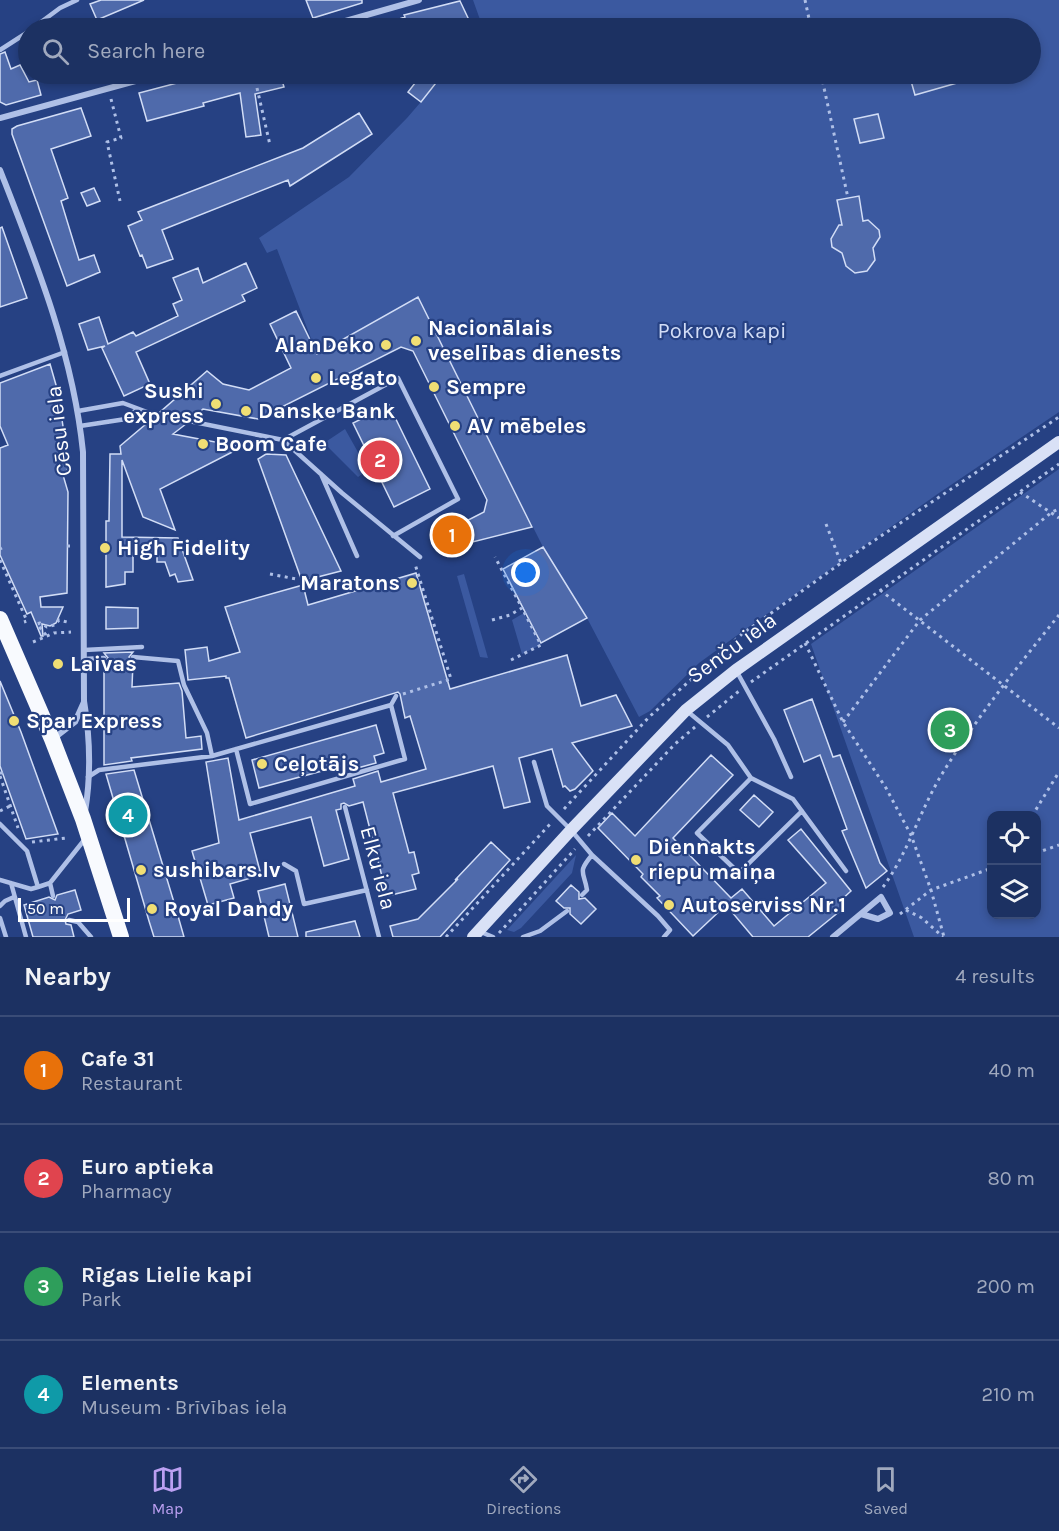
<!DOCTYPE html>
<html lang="en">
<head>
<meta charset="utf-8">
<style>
  body { margin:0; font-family:Karla,sans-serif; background:#253968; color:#f1f3f6 }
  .controls { position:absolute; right:18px; bottom:18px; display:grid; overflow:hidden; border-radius:12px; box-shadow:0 3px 9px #0003 }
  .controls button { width:54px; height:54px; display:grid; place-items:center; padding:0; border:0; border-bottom:2px solid #3a4c77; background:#1c3162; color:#f1f3f6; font:30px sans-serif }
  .scale { position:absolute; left:18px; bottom:15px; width:112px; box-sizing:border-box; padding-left:6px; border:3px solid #fff; border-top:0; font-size:16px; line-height:21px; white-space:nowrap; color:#fff; -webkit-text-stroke:4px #264183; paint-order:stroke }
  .you { position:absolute; left:526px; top:573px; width:21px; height:21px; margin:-15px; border:4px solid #fff; border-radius:50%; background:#1a73e8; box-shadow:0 0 0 9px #1a73e833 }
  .badge { display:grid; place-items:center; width:39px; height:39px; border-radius:50%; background:#bca0f2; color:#fff; font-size:20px; font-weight:700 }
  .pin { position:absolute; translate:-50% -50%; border:3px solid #fff; box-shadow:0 2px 6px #0006 }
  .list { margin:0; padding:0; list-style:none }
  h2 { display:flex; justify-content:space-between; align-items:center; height:78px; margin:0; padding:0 24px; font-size:26px }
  h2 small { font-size:20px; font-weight:400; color:#a0a9be }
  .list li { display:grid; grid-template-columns:39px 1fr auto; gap:18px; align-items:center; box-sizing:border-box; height:108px; padding:0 24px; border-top:2px solid #3a4c77 }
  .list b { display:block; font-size:22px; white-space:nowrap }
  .list p { margin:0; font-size:20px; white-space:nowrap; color:#a0a9be }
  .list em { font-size:20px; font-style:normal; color:#a0a9be }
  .icon { flex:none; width:33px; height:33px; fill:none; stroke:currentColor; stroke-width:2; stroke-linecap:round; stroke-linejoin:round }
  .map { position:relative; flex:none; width:1059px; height:937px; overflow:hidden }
  .search { position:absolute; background:#1c3162; box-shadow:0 3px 9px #0003; left:18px; right:18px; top:18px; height:66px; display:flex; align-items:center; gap:15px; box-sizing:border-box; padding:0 21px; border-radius:33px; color:#a0a9be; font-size:22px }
  .sheet { height:510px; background:#1c3162 }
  nav { display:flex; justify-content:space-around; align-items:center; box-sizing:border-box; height:84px; border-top:2px solid #3a4c77; background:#1c3162; font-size:16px; color:#a0a9be }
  nav a { display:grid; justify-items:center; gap:3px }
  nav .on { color:#bca0f2 }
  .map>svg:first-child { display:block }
  .green { fill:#3b59a0; fill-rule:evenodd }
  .building { fill:#4f6aab; stroke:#d2ddf6; stroke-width:1.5 }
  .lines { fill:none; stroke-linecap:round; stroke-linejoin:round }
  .path { stroke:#afc0e7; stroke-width:3; stroke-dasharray:3 4.5; stroke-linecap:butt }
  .service { stroke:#afc0e7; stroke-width:4.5 }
  .minor { stroke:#afc0e7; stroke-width:6 }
  .secondary { stroke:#d9e1f6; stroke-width:12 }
  .trunk { stroke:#f8fafe; stroke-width:16 }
  .poi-dot { fill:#f0de74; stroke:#264183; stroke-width:2 }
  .labels { text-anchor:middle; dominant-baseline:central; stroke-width:4.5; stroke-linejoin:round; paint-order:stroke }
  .poi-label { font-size:22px; font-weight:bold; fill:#fff; stroke:#264183; text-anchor:start }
  .park-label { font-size:22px; fill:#d2ddf6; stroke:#264183 }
  .street-label { font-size:22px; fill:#fff; stroke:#264183 }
</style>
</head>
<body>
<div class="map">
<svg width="1059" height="937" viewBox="0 0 1059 937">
  <rect width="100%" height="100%" fill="#264183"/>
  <!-- green -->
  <path class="green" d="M473,0H1059V412L939,493L754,623L699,663L650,711L639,717L587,618L543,547L418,298L317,354L277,249L267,253L259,238L349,177L407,118L445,74H1030V28H483Z
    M345,429L368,470L358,477L324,443Z
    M1059,469V937H914L811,644ZM992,816H1036V914H992Z
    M464,574L488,658L480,657L457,576Z
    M524,613L541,645L522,654L512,620Z
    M576,855L572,873L521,928L514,932L507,930Z"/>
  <!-- building -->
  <path class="building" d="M101,0H144L97,20L90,4Z
    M306,0H362V3L313,18Z
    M460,1L469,20L451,26L452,28H378V26L405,17L404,15Z
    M5,52L11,69L20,65L29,82L37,80L41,95L6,105L0,102V54Z
    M211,74H280L284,87L255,94L261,135L246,137L240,93L203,103L204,106L147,121L139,93Z
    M422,74H443L421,102L408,92Z
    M909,74H977L978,77L915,95Z
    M81,108L91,136L51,149L68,198L61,201L79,260L94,255L100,272L67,286L12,134V129L17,126Z
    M359,113L372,134L290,186L288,180L162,230L173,259L147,268L142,255L140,256L128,226L142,220L138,212L303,148Z
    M878,114L884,138L860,143L854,119Z
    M94,188L100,201L87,206L81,193Z
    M859,196L863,221L868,220L879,230L880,237L873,248L875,260L867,271L855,273L846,266L842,253L832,247L831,239L839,225H842L837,200Z
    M2,227L27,298L0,307V228Z
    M246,263L257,288L242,295L245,301L136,352L150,384L124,396L102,348L105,346L88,350L79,324L99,317L108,344L133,332L136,336L178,316L173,304L182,300L173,278L198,268L203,283Z
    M418,297L532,527L445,549L437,536L484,512L487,500L413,351L401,347L258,419L203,409L194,417L186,418V424L173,434L242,447L160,489L175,530L143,517L122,460V537L178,538L193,580L178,582L175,574L170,576L165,562H157V553H133V572H125V584L106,587V521H109L110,454H121L120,446L152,419L158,418L159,413L207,371L223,384L249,390L291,368L270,324L296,311L317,354Z
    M50,364L58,392L67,454L68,469L63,475L68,492L67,593L40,597L41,607H63L56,623L50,626L42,624L43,636H41L31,612L27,614L0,555V448L8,445L0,426V383Z
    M389,405L430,489L394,507L353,423Z
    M266,454L286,455L341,571L302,581L258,459Z
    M543,547L587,618L541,643L503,569Z
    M416,573L450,689L567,655L581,706L616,695L632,726L572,743L593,771L575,789L570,791L565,786L563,787L552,749L519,758L530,802L504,808L493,766L393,793L409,853L414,852L419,873L412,875L416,889L387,896L363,802L349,806L344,803L341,804V809L336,810L349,859L324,866L311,817L250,833L261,875L230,884L234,898L208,905L192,851L219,843L206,762L228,758L239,820L355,786L353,779L378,771L381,782L426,769L410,716L405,718L400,694L398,692L246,738L229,678H226V676L188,680L185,650L207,647L209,661L240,652L225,607L303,585L308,605Z
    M106,607L138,608V628L106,629Z
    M133,652L129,657L133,662L132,687L179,683L182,691L186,738L201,736L202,749L131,758L132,761L104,765V662L108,658L104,653Z
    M0,681L21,732L58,834L26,839L0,766Z
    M812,699L833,757L840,755L880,863L887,871L866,888L842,831L847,829L820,755L804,762L784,710Z
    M376,725L384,753L374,756L376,763L350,770L348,764L259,788L252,760Z
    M711,755L733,775L673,838L731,898L742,889L774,926L826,883L788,840L801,829L851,891L840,901L845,907L808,937H753L726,905L693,936L657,898L660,896L641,877L643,874L598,828L612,813L635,836Z
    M134,770L176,909L184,937H154L149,921L106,774Z
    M754,795L773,812L759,827L740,810Z
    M491,842L510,860L440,937H393L390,926L418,919L458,879L455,880Z
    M285,884L298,937H269L258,891Z
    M571,885L579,892V899L585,898L596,909L581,924L570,914V908H564L556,901Z
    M75,890L81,910L68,914L65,920L66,924L71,925L74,937H33L24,905L49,897L55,900L57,895Z
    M355,921L360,937H306V932Z"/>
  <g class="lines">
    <!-- path -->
    <path class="path" d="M805,0L811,28
      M821,74L848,198
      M257,88L270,145
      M111,99L121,138L107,142L120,201
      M1020,492L1059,518
      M826,524L841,563
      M67,546H70
      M0,549L2,548
      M0,560L27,621L24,622
      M270,574L296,579
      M880,590L1059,728
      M492,620L510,615L522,608L495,557
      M46,635L37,624L40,623L47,627L55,625L59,620L71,623
      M33,642L54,633L71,632
      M805,643L843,722L886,788L911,835L931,890L944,937
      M511,660L541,645L522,608
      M751,682L1059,464
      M403,694L451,679L415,564
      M707,717L739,691
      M843,722L920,620L1052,512L1059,509
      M0,773H3
      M0,776L18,828
      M564,809L649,717L742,634L848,558L1059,417
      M0,811L10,806
      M1032,816L1059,772
      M588,836L675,744L695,727
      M32,842L66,838
      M1036,853L1059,845
      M883,887C908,853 920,810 942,774C977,717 1018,666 1059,615
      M906,910L922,918L943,937
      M900,914L931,890L992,868
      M499,933L575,849
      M446,937L551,823"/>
    <!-- service -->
    <path class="service" d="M33,28L60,8L77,0
      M0,50L28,32
      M0,376L65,352
      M78,411L123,403L155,415
      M189,421L283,440L342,493L420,557
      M80,426L126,419L137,409
      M283,440L398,378L458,499L393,536
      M321,474L357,556
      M84,650L142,647
      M133,657L178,661L184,685L207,733L212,756
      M84,659L104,658
      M737,672L774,739L791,777
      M687,711L728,745L751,778
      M236,749L250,804L405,759L391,705
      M534,762L547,806L571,830L592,855C577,873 584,871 587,890L582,895
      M88,777L99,770L212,756L391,705L396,696
      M345,807L379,937
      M802,811L739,873L697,833L751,778L793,799L846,871
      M0,824L27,851L38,887L50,883
      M592,855L658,916L670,930L664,937
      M284,864L296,871L304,904L367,890
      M0,880L31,889L38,887
      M11,883L26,937
      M53,896L50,883L85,839
      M0,906L5,901L14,897
      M0,918L6,937
      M69,920L78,922L91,937
      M481,932L493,937
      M523,937L540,931L567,911"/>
    <!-- minor -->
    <path class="minor" d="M321,28L419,0
      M0,118L161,74
      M0,170C36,262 73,353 83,452L84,701C90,737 91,776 85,812
      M53,739L75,722L84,702
      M833,937L881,897L890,913L878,919L861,914"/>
    <!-- secondary -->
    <path class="secondary" d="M473,937L571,830L686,710L736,670L1059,442"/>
    <!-- trunk -->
    <path class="trunk" d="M0,619L52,739L83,819L121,937"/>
  </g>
  <!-- markers -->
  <g class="poi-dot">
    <circle cx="416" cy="341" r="6"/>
    <circle cx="386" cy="345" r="6"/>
    <circle cx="316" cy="378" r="6"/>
    <circle cx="434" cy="387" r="6"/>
    <circle cx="216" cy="404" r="6"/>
    <circle cx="246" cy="411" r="6"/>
    <circle cx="455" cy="426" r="6"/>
    <circle cx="203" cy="444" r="6"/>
    <circle cx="105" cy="548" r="6"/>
    <circle cx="412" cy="583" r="6"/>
    <circle cx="58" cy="664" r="6"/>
    <circle cx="14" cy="721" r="6"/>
    <circle cx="262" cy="764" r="6"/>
    <circle cx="636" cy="860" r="6"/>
    <circle cx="141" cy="870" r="6"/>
    <circle cx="669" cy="905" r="6"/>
    <circle cx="152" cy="909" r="6"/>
  </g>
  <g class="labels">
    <!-- poi labels -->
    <g class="poi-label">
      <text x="428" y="328">Nacionālais<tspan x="428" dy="25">veselības dienests</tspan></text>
      <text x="374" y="345" text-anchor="end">AlanDeko</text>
      <text x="328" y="378">Legato</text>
      <text x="446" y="387">Sempre</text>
      <text x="204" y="391" text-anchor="end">Sushi<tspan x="204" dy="25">express</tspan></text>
      <text x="258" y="411">Danske Bank</text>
      <text x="467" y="426">AV mēbeles</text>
      <text x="215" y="444">Boom Cafe</text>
      <text x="117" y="548">High Fidelity</text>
      <text x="400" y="583" text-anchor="end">Maratons</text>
      <text x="70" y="664">Laivas</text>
      <text x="26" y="721">Spar Express</text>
      <text x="274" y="764">Ceļotājs</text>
      <text x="648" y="847">Diennakts<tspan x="648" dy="25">riepu maiņa</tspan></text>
      <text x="153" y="870">sushibars.lv</text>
      <text x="681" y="905">Autoserviss Nr.1</text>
      <text x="164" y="909">Royal Dandy</text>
    </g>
    <!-- park labels -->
    <g class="park-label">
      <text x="722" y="331">Pokrova kapi</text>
    </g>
    <!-- street labels -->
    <g class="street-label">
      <text transform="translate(59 431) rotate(-97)">Cēsu iela</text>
      <text transform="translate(732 648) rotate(-36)">Senču iela</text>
      <text transform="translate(378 868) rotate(75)">Elku iela</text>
    </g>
  </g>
</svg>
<div class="controls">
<button><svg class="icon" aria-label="locate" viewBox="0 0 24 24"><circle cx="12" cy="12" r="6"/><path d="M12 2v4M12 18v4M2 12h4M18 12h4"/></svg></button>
<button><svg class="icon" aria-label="layers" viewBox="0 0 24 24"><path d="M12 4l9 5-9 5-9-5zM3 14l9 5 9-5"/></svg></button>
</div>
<div class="scale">50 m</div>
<div class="you"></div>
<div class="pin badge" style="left:452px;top:535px;background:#e8710a">1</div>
<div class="pin badge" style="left:380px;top:460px;background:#e0444e">2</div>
<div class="pin badge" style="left:950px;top:730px;background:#2e9e5b">3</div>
<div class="pin badge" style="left:128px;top:815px;background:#0f9aa8">4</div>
<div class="search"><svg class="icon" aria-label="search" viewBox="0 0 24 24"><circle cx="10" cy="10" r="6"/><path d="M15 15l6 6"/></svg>Search here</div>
</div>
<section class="sheet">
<h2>Nearby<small>4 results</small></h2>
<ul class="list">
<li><span class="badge" style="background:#e8710a">1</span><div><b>Cafe 31</b><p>Restaurant</p></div><em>40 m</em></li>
<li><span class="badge" style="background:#e0444e">2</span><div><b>Euro aptieka</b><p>Pharmacy</p></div><em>80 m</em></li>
<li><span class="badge" style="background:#2e9e5b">3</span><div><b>Rīgas Lielie kapi</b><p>Park</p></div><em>200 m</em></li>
<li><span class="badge" style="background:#0f9aa8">4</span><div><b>Elements</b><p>Museum · Brīvības iela</p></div><em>210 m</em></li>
</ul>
</section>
<nav>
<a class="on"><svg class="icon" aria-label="map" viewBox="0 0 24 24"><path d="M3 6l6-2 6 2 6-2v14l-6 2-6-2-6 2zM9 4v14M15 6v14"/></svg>Map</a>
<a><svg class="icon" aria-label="directions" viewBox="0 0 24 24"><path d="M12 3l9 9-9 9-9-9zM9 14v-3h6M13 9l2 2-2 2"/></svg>Directions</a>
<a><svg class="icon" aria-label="saved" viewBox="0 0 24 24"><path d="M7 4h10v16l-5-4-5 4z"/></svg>Saved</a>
</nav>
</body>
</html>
